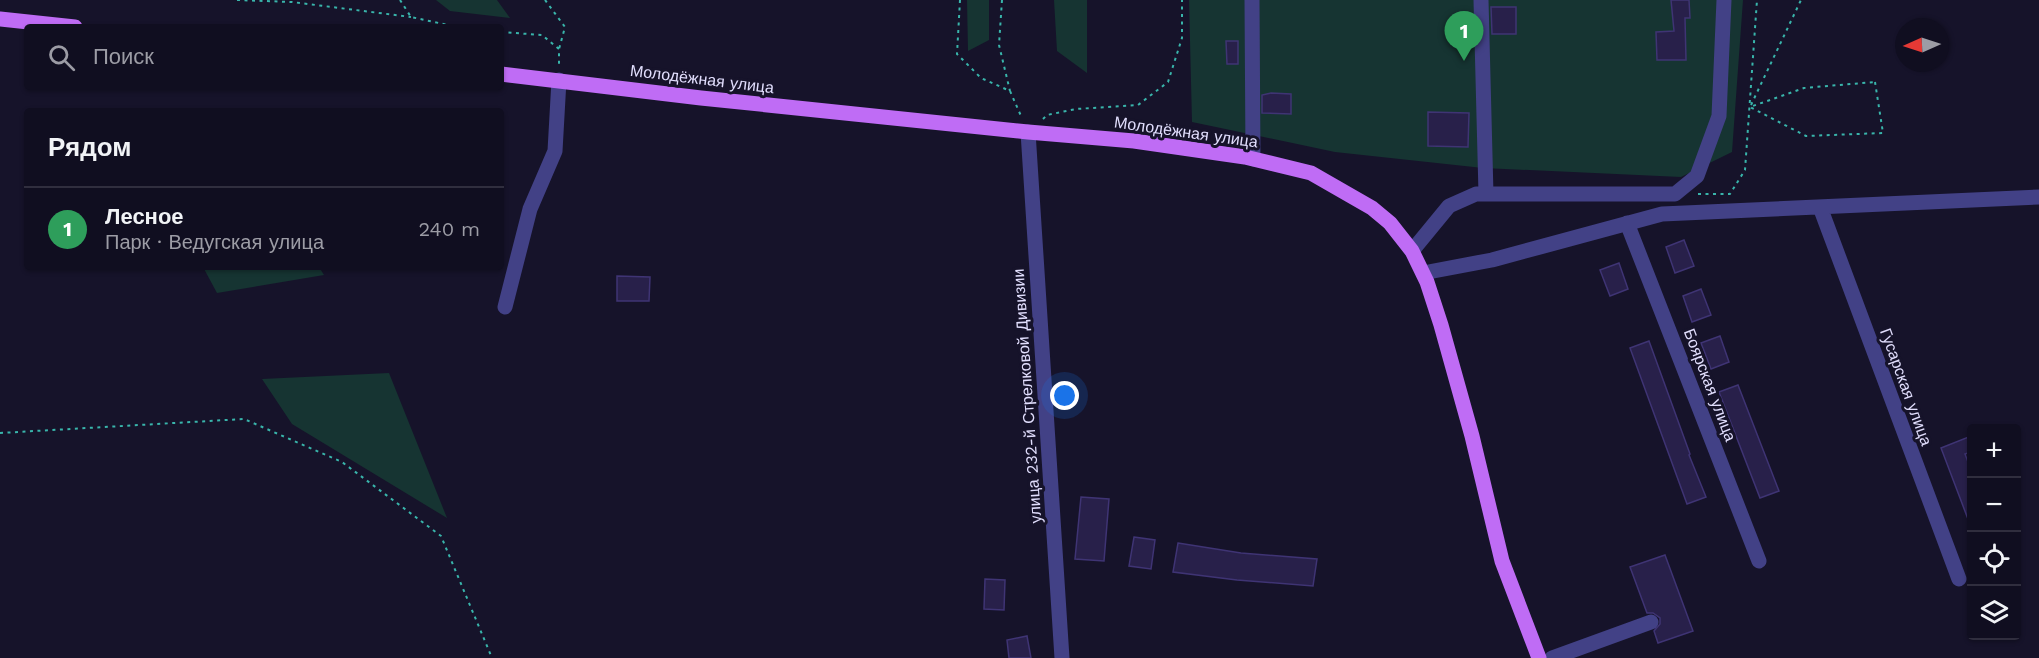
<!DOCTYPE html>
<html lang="ru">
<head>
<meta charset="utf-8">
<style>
  body { margin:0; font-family:"Work Sans",sans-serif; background:#191729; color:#f1f3f6 }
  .controls { position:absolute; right:18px; bottom:18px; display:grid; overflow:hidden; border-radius:6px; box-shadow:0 2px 4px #0004 }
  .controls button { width:54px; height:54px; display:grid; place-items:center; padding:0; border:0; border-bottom:2px solid #302e3e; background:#100e20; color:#f1f3f6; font:30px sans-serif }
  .compass { position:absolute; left:1895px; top:18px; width:54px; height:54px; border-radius:50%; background:#100e20; box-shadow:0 2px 4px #0004; rotate:267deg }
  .you { position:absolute; left:1065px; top:396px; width:21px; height:21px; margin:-15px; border:4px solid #fff; border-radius:50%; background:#1a73e8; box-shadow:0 0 0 9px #1a73e833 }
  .badge { display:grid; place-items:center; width:39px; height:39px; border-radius:50%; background:#17dff0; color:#fff; font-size:20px; font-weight:700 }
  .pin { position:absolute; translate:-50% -50px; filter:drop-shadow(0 2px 3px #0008) }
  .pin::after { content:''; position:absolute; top:32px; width:21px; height:18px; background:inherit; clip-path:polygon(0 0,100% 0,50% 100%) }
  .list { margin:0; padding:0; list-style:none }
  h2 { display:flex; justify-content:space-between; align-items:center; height:78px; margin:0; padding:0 24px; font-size:26px }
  h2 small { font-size:20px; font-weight:400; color:#9c9ca5 }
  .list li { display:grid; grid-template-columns:39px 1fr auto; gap:18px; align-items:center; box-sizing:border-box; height:84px; padding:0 24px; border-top:2px solid #302e3e }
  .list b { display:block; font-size:22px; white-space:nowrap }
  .list p { margin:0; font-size:20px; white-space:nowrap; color:#9c9ca5 }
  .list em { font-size:20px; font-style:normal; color:#9c9ca5 }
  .icon { flex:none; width:33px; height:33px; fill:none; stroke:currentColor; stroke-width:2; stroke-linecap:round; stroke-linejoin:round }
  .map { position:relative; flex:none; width:2039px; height:658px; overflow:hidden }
  .search { position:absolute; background:#100e20; box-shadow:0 2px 4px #0004; left:24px; top:24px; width:480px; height:66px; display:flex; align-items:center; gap:15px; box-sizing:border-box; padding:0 21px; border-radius:6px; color:#9c9ca5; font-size:22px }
  .panel { position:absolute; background:#100e20; box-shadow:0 2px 4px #0004; left:24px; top:108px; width:480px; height:162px; border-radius:6px }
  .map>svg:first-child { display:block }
  .green { fill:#163432 }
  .building { fill:#28204a; stroke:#3f3474; stroke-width:1.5 }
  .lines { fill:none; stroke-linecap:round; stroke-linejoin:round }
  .path { stroke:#39b5ab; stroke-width:2; stroke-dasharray:3 4.5; stroke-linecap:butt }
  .minor { stroke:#424186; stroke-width:15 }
  .major { stroke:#bf6cf5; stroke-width:15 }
  .labels { text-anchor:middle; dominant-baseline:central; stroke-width:6; stroke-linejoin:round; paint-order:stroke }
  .street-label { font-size:16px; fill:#e1defd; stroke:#16132a }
</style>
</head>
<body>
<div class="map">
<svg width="2039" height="658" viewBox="0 0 2039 658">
  <rect width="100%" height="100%" fill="#16132a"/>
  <!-- green -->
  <path class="green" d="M436,0H497L510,18L450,11Z
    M967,0H989V40L968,51Z
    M1054,0H1087V73L1057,51Z
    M1189,0H1743L1732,152L1681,177L1483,168L1335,152L1192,122Z
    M203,267H319L324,275L217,293Z
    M389,373L447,518L292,424L262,379Z"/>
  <!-- building -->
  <path class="building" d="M1671,0H1689L1690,18H1685L1686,60H1657L1656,32L1674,31Z
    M1491,7H1516V34H1492Z
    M1226,41H1238V64H1227Z
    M1271,93L1291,94V114L1262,113V95Z
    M1428,112L1469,113L1468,147L1428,146Z
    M1684,240L1694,266L1675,273L1666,247Z
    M1619,263L1628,289L1610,296L1600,270Z
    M617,276L650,277L649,301H617Z
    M1701,289L1711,315L1692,322L1683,296Z
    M1720,336L1729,362L1711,369L1701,343Z
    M1649,341L1690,454L1689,455L1706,497L1687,504L1630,348Z
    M1738,385L1779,491L1760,498L1719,392Z
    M1971,436V452L1965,454L1971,470V527L1941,448Z
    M1081,497L1109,499L1104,561L1075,559Z
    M1134,537L1155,540L1151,569L1129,566Z
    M1178,543L1241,553L1317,559L1313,586L1237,580L1173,572Z
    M1665,555L1693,631L1658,643L1654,631L1660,624V618L1653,613H1647L1630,567Z
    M985,579L1005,580L1004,610L984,609Z
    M1027,636L1031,658H1009L1007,640Z"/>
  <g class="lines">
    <!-- path -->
    <path class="path" d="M237,0L292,2L411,17
      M400,0L411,17L457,27
      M545,0L565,27L559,49
      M960,0L957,54L981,78L1010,91L1021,116
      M1002,0L999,45L1010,91
      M501,32L542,35L559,49V65
      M1875,82L1883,133L1806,136L1750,107L1804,88Z
      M1751,105L1801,0
      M1043,119L1047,115L1076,109L1138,105L1168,82L1182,38V0
      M1698,194H1730L1745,170L1757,0
      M0,433L244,419L342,462L441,536L492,658"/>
    <!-- minor -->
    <path class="minor" d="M1252,0L1253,159
      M1481,0L1486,194
      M1028,132L1062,658
      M1820,207L1959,579
      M1627,223L1759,561
      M1412,251L1449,206L1476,194H1675L1697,176L1719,116L1724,0
      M1423,273L1492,260L1662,214L2039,197
      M505,307L530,209L555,151L559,80
      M1552,658L1651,622"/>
    <!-- major -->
    <path class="major" d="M0,19L75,27
      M501,74L701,98L1028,132L1134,141L1245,157L1311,173L1372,208L1390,223L1412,251L1427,282L1441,325L1472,436L1502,561L1539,658"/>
  </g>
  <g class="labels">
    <!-- street labels -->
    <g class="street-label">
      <text transform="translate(702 79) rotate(7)">Молодёжная улица</text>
      <text transform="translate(1186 132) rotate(8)">Молодёжная улица</text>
      <text transform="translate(1710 385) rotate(69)">Боярская улица</text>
      <text transform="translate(1906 387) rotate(70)">Гусарская улица</text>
      <text transform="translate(1027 396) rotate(-94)">улица 232-й Стрелковой Дивизии</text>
    </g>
  </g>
</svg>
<div class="controls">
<button>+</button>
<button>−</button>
<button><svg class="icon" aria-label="locate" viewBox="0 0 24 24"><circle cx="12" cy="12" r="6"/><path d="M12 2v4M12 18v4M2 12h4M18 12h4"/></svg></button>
<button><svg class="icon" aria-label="layers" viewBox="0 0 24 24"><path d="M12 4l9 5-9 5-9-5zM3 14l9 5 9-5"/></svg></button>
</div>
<svg class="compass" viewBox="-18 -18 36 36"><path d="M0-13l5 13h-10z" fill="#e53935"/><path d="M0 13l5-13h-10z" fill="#9c9ca5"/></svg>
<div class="you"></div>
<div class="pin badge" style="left:1464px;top:61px;background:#2e9e5b">1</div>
<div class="search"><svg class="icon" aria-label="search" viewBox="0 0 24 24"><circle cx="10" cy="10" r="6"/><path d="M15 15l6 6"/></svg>Поиск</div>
<section class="panel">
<h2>Рядом<small></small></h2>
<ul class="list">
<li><span class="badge" style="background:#2e9e5b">1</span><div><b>Лесное</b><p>Парк · Ведугская улица</p></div><em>240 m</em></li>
</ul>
</section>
</div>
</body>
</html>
